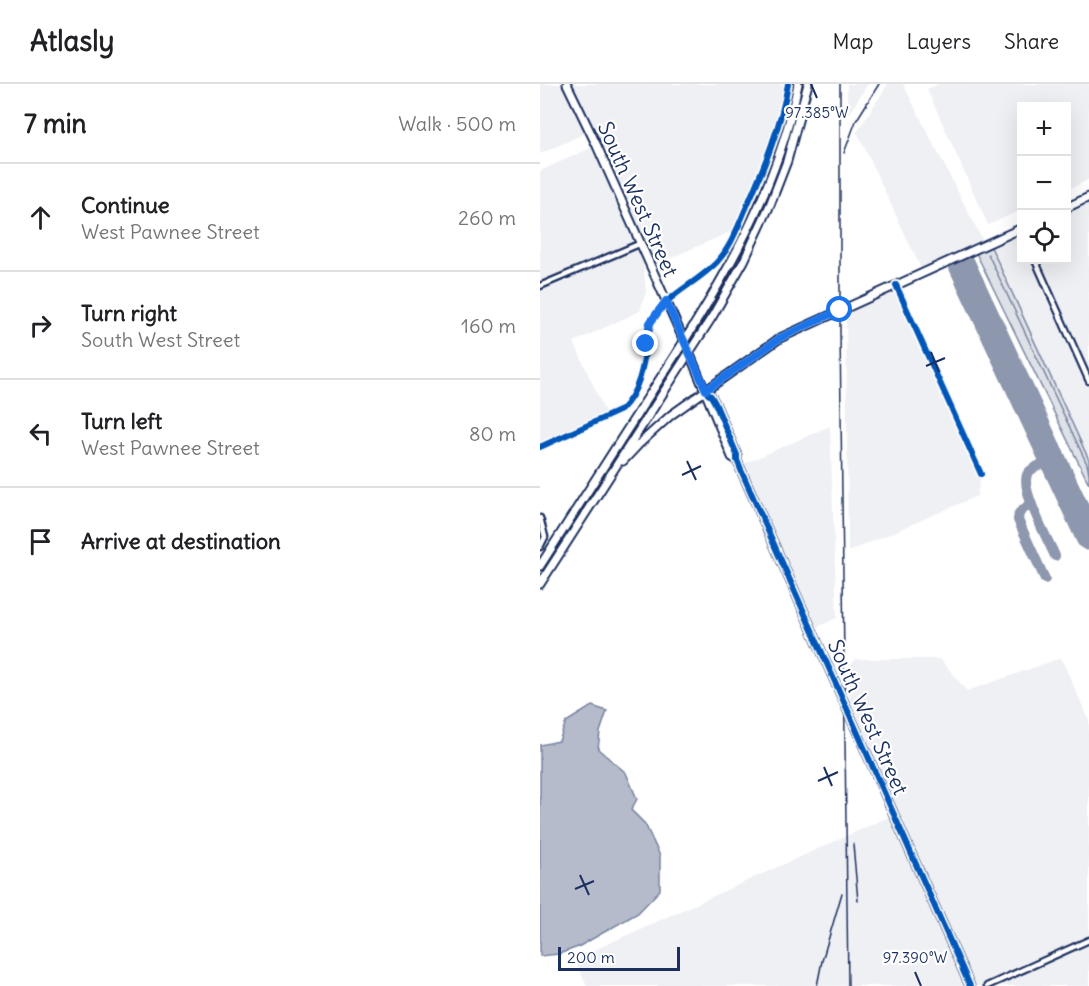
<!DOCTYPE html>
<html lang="en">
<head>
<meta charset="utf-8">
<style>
  body { margin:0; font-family:Delius,sans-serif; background:#f2f2f2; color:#202124 }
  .controls { position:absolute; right:18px; top:18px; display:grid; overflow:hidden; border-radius:0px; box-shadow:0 6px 24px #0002 }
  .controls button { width:54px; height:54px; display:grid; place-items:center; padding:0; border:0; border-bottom:2px solid #e0e0e0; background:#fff; color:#202124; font:30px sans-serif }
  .scale { position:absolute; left:18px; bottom:15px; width:122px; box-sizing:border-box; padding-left:6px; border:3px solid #1b2f5e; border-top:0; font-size:16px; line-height:21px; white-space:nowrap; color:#1b2f5e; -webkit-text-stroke:4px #fff; paint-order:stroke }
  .stop { position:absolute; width:18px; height:18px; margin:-14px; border:4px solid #1a73e8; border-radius:50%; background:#fff }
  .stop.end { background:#1a73e8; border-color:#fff; box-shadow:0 2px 6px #0008 }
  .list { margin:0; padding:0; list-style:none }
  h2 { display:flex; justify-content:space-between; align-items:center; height:78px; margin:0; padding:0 24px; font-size:26px }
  h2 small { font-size:20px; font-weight:400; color:#757577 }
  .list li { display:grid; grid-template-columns:39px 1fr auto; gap:18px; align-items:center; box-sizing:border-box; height:108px; padding:0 24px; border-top:2px solid #e0e0e0 }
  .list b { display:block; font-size:22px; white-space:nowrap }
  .list p { margin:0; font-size:20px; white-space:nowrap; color:#757577 }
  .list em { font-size:20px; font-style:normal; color:#757577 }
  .icon { flex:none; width:33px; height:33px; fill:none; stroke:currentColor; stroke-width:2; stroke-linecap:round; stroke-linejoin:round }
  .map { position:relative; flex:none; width:549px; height:902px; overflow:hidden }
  header { display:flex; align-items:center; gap:36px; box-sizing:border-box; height:84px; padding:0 30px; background:#fff; border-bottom:2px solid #e0e0e0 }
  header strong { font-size:28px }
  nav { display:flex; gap:33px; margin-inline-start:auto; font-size:21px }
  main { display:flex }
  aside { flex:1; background:#fff }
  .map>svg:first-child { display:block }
  .built { fill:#eff0f4 }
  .green { fill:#dee1e7; stroke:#7c88a2; stroke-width:1.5 }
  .water { fill:#b5bbca; stroke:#77839f; stroke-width:1.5 }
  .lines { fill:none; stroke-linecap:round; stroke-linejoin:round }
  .stream { stroke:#77839f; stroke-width:1.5 }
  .taxiway { stroke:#8d97ae; stroke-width:10 }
  .runway { stroke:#8d97ae; stroke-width:27 }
  .street-casing { stroke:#1b2f5e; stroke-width:9 }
  .secondary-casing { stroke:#1b2f5e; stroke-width:11 }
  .street { stroke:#fff; stroke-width:4.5 }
  .secondary { stroke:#fff; stroke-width:7 }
  .rail { stroke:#1b2f5e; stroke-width:1.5 }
  .cycleway-casing { stroke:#fff; stroke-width:10 }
  .cycleway { stroke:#0057b8; stroke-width:6 }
  .route { stroke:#1a73e8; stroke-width:8 }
  .ticks { fill:none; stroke:#1b2f5e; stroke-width:2 }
  .labels { text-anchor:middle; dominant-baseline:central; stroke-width:4.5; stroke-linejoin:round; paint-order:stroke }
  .street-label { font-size:21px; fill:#1b2f5e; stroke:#fff }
  .ticks-label { font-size:15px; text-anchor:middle; fill:#1b2f5e; stroke:#fff; stroke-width:4.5; stroke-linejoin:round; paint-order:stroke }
</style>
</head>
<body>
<header>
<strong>Atlasly</strong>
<nav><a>Map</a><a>Layers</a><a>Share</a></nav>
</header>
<main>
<aside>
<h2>7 min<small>Walk · 500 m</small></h2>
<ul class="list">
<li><svg class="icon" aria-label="ahead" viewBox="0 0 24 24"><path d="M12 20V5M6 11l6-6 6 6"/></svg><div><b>Continue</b><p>West Pawnee Street</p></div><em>260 m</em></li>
<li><svg class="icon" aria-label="right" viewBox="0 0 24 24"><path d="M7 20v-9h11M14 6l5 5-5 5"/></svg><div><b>Turn right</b><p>South West Street</p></div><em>160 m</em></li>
<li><svg class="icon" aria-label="left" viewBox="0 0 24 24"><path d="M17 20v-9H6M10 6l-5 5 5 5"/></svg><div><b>Turn left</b><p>West Pawnee Street</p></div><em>80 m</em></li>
<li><svg class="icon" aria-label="arrive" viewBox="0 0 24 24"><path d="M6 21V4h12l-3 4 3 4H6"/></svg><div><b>Arrive at destination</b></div></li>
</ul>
</aside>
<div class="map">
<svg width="549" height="902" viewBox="0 0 549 902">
  <rect width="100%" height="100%" fill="#fff"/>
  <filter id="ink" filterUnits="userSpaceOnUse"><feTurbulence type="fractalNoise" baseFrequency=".0167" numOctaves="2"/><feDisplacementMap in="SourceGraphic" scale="12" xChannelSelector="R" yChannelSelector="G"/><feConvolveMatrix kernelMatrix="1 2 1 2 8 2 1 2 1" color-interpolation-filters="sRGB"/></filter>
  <g filter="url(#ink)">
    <!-- built -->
    <path class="built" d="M0,0H248L235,47L197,145L110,183L102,167L106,208L100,227L34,258L67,332L0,363V87L55,62L48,48L0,70Z
      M307,0H328L307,33Z
      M348,0H363L445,161L383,189L317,48Z
      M399,0H549V95L527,106L526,22H482L481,126L448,141L387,5Z
      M549,113V377L449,159L481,144L482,176H526L527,124Z
      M356,201L441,390L437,412L308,468L306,223Z
      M290,342L297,534L271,546L199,382Z
      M521,574L549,636V902H47L34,875L353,731L310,634V582L316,575H400L427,607Z"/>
    <!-- green -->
    <path class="green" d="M451,163L549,376V400L436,169Z"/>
    <!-- water -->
    <path class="water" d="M52,622L67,627L60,648L58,665L86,689L97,715L91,726L105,740L120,772V806L98,829L38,863L19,870L0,872V661L19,657L26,638Z"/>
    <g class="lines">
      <!-- stream -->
      <path class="stream" d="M448,170L547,380L549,389"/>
      <!-- taxiway -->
      <path class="taxiway" d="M513,376C506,379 493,382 488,389C478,403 509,457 515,472
        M491,419L479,429L478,436L505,495"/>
      <!-- runway -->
      <path class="runway" d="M422,181L549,453"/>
      <defs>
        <path id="street" d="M495,176L549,297
          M356,201L441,390
          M0,202L99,160
          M0,363L81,326C104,303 104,270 110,239C127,209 155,201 177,178C191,163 199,140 207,122C224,83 241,42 248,0
          M0,434L5,453L0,463
          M447,902L549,856"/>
        <path id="secondary" d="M27,0L57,62L149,268L192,373L197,376
          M526,124L549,113
          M168,310L171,312L175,319L197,371V376L201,386L430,902
          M83,377L98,361L131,331L240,254L482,144
          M0,482C34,429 68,375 103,321C168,221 235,120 258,0
          M0,500L172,233L204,177L230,121L247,77L268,0"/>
      </defs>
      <!-- street casing -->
      <use href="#street" class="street-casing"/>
      <!-- secondary casing -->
      <use href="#secondary" class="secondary-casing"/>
      <!-- street -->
      <use href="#street" class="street"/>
      <!-- secondary -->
      <use href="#secondary" class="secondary"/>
      <!-- rail -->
      <path class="rail" d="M300,0V248L308,902
        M304,69L316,37L339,0
        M313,760L318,817
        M277,902L282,877L302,809"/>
      <defs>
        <path id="cycleway" d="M356,201L441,390
          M168,310L171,312L175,319L197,371V376L201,386L430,902
          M0,363L81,326C104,303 104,270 110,239C127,209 155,201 177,178C191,163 199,140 207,122C224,83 241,42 248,0"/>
      </defs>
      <!-- cycleway casing -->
      <use href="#cycleway" class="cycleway-casing"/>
      <!-- cycleway -->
      <use href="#cycleway" class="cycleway"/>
    </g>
  </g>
  <g class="lines" filter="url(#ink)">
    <!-- route -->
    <path class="route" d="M106,260L110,239L126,217L166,306L240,254L300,226"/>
  </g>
  <!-- ticks -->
  <path class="ticks" d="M271,0L277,14M391,268L399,288M386,282L405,274M147,377L156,396M142,391L161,382M284,683L292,702M278,697L298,688M40,791L49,811M35,805L54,797M375,888L381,902"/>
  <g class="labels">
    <!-- street labels -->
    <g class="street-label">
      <text transform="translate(98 115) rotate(66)">South West Street</text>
      <text transform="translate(328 633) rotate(66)">South West Street</text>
    </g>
  </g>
  <g class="ticks-label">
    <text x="277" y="34">97.385°W</text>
    <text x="375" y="879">97.390°W</text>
  </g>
</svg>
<div class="controls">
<button>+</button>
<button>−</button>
<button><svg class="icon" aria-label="locate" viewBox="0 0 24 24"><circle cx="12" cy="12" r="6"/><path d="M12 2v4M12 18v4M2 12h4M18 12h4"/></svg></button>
</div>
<div class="scale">200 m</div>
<div class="stop" style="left:300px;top:226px"></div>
<div class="stop end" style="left:106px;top:260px"></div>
</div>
</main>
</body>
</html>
